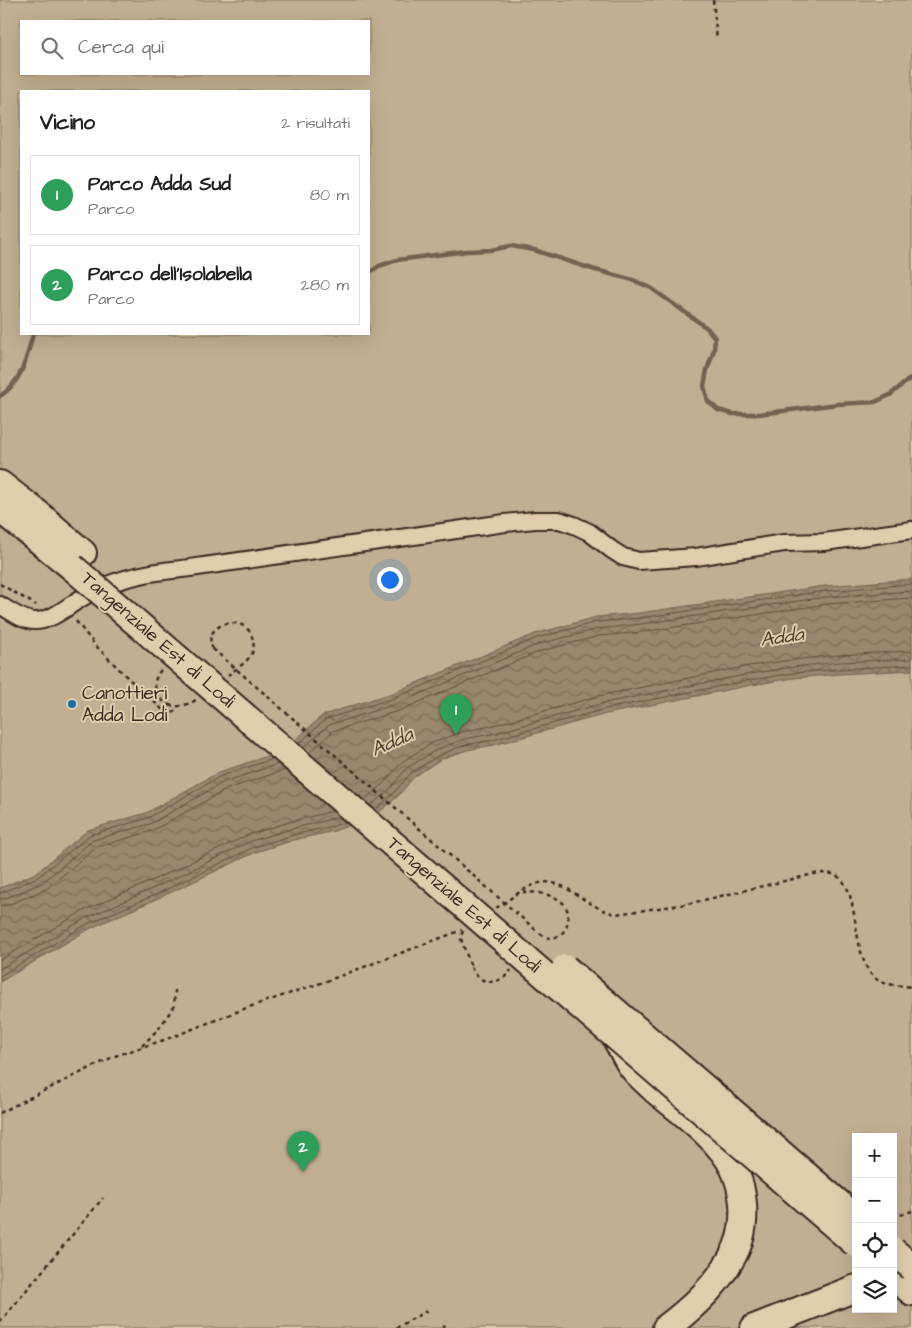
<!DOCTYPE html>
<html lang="it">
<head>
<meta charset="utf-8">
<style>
  body { margin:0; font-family:"Architects Daughter",sans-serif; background:#f6f6f6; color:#222 }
  .controls { position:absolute; right:15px; bottom:15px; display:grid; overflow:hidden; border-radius:0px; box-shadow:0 5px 20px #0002 }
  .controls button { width:45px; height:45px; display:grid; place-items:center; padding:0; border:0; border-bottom:1px solid #e0e0e0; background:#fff; color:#222; font:25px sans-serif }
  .you { position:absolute; left:389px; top:579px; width:18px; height:18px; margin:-12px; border:4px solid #fff; border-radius:50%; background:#1a73e8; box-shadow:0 0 0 8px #1a73e833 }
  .badge { display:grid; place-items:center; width:32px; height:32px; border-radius:50%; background:#db2777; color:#fff; font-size:16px; font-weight:700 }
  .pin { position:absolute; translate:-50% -41px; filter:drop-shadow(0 1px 2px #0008) }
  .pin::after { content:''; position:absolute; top:26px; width:18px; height:15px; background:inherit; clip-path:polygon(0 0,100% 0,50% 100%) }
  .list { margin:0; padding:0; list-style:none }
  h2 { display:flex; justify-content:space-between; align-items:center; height:65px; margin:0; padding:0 20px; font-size:21px }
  h2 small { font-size:16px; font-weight:400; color:#767676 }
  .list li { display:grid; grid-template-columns:32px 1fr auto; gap:15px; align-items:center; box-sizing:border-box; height:80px; margin:0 10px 10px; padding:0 10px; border:1px solid #e0e0e0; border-radius:0px }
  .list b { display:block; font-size:19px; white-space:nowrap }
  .list p { margin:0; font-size:16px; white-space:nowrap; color:#767676 }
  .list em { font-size:16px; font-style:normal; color:#767676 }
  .icon { flex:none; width:28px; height:28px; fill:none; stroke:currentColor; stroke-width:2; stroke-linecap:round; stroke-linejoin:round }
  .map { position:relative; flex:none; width:912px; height:1328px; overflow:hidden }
  .search { position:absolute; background:#fff; box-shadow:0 5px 20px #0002; left:20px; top:20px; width:350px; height:55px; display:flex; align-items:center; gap:12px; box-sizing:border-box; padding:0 18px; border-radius:0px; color:#767676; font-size:19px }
  .panel { position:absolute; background:#fff; box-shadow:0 5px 20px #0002; left:20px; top:90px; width:350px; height:245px; border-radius:0px }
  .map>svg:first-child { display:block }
  .green { fill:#c1af91; stroke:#7e6c58; fill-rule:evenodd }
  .water { fill:url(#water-waves); stroke:#73624e }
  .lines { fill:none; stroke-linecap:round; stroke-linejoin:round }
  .shore { stroke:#604f3e; stroke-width:1 }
  .stream { stroke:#73624e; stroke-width:4.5 }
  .minor-casing { stroke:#3b2a1e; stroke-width:20 }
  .trunk-casing { stroke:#3b2a1e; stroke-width:30 }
  .path { stroke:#3b2a1e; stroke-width:2.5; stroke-dasharray:4 4; stroke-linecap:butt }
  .minor { stroke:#dfcdab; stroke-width:16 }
  .trunk { stroke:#dfcdab; stroke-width:26 }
  .trunk-bridge-casing { stroke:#3b2a1e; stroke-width:30; stroke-linecap:butt }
  .path-bridge { stroke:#3b2a1e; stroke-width:2.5; stroke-dasharray:4 4; stroke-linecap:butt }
  .trunk-bridge { stroke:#dfcdab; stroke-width:26 }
  .poi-dot { fill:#1f6fb2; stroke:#dfcdab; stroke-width:2 }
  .labels { text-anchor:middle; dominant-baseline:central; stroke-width:4; stroke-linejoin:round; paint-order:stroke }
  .street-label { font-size:19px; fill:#3b2a1e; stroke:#dfcdab }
  .poi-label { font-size:19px; fill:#3b2a1e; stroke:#dfcdab; text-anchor:start }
  .water-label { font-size:20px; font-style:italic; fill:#4e3d2e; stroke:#dfcdab }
</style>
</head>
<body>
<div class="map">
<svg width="912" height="1328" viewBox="0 0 912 1328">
  <defs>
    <pattern id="water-waves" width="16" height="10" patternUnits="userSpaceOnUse" patternTransform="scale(1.25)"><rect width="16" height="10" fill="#98876e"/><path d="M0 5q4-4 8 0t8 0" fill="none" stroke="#7d6f5a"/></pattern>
  </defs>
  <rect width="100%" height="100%" fill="#dfcdab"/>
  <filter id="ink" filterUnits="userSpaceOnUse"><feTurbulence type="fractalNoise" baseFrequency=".02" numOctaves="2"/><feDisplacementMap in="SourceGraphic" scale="10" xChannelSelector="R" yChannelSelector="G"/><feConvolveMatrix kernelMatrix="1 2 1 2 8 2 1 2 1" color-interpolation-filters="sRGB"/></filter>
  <g filter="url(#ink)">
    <!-- green -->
    <path class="green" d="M0,0H912V1328H0ZM21,21H369V74H21ZM21,91H369V334H21ZM856,1137H893V1309H856Z"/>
    <!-- water -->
    <path class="water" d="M912,579V670L841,674L794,678L752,685L606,714L494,745L467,750L441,759L414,777L397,797L375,816L334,831L294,840L256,852L159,898L91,928L0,982V888L36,873L88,830L146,813L219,772L283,751L323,715L392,693L535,634L596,617L639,613L825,586Z"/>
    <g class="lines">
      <!-- shore -->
      <path class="shore" d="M298,744L326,719L394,698L537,638L597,622L640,618L825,591L912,584
        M303,748L329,725L396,704L539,644L598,629L641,624L826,597L912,591
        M309,753L333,731L398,711L541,651L599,636L642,632L827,604L912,598
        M364,800L383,784L403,761L432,743L462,732L490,726L603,695L749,666L792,660L839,655L912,651
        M370,806L389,790L407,768L436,750L464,739L492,734L604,703L750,674L793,667L840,662L912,659
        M375,810L393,794L411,773L439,755L465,745L493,740L605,709L751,680L794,673L840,669L912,665
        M0,893L3,892L38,877L90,835L148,818L221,776L273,759
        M0,899L6,898L42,883L93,840L150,824L224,782L278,764
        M0,906L8,905L46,889L97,847L152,831L227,789L285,770
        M0,960L83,911L151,881L248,835L289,822L333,811
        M0,969L86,918L154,888L251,841L291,829L339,817
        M0,976L89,923L157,894L254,847L293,835L333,826L345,822"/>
      <!-- stream -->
      <path class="stream" d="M369,273L379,266L397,260L467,251L491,250L511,246L534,250L592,269L633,280L651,288L707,328L715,338L714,350L707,370L704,386L708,401L718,410L733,414H759L838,404L875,402L890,395L912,377
        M0,396C22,382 27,357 33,334"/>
      <defs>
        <path id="minor" d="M0,605C10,611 23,621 35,621C51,621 67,607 80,599C88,594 98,589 107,585C135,574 161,571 190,568L505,523L535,520H559L574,525L589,532L612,550L623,557L639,561L696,557L784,543L824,542L912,530"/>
        <path id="trunk" d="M0,484L36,512L83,553
          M0,509L72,567
          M617,1041C622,1049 626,1059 632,1067C639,1076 648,1083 656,1091C678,1109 703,1127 721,1149C746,1178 751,1226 731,1259C716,1286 690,1310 666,1328
          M893,1276L912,1292
          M754,1328L856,1288"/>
      </defs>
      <!-- minor casing -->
      <use href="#minor" class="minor-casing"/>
      <!-- trunk casing -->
      <use href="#trunk" class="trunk-casing"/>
      <!-- path -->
      <path class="path" d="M713,0L717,39
        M0,584L36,605
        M76,621L95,645L130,680L164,711L169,714H172L178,707
        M213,649C199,624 247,610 253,640C254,645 254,650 251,655C246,663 236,669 228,675
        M169,705C179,708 187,705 196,700
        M523,892C536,892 555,894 564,904C573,915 567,938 551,938C546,938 541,934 537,931
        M496,908C508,901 523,888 536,884C558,876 577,897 595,906C602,910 609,913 616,914L687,904L814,874C821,873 830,872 837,876C861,889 850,957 875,978C884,986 900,985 912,987
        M463,931L461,936V939L471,967
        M142,1046L160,1027L174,1006L175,990
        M0,1113L23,1101L115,1056L167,1039L249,1007L324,982L462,930
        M893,1217L912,1211
        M0,1322L103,1198
        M396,1328L430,1309
        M443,1328L447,1321"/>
      <!-- minor -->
      <use href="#minor" class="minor"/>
      <!-- trunk -->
      <use href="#trunk" class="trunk"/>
      <defs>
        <path id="trunk-bridge" d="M72,567L856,1244
          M565,968L856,1218
          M893,1251L912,1267"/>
      </defs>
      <!-- trunk-bridge casing -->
      <use href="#trunk-bridge" class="trunk-bridge-casing"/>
      <!-- path-bridge -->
      <path class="path-bridge" d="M213,649L537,931
        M161,670C150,682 155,698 169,705
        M471,967C473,970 475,974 478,977C489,986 504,981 511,970"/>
      <!-- trunk-bridge -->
      <use href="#trunk-bridge" class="trunk-bridge"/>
    </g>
  </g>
  <!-- markers -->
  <circle class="poi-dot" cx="72" cy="704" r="5"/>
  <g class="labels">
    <!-- street labels -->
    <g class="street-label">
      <text transform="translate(158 640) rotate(41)">Tangenziale Est di Lodi</text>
      <text transform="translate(464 905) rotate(41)">Tangenziale Est di Lodi</text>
    </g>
    <!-- poi labels -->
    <g class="poi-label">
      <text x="82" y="693">Canottieri<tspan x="82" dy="22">Adda Lodi</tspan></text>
    </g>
    <!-- water labels -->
    <g class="water-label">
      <text transform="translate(782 637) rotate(-8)">Adda</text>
      <text transform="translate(392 742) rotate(-24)">Adda</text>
    </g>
  </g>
</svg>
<div class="controls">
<button>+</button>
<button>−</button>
<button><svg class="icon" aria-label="locate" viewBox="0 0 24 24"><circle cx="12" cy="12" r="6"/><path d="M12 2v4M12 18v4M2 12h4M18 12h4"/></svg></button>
<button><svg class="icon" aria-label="layers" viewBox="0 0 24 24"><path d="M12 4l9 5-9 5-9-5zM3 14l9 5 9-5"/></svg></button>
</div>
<div class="you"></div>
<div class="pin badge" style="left:456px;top:735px;background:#2e9e5b">1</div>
<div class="pin badge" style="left:303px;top:1172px;background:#2e9e5b">2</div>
<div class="search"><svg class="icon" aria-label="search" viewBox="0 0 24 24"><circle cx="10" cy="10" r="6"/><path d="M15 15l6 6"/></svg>Cerca qui</div>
<section class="panel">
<h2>Vicino<small>2 risultati</small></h2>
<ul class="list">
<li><span class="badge" style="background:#2e9e5b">1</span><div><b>Parco Adda Sud</b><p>Parco</p></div><em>80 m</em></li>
<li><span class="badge" style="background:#2e9e5b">2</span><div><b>Parco dell'Isolabella</b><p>Parco</p></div><em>280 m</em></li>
</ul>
</section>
</div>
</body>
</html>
